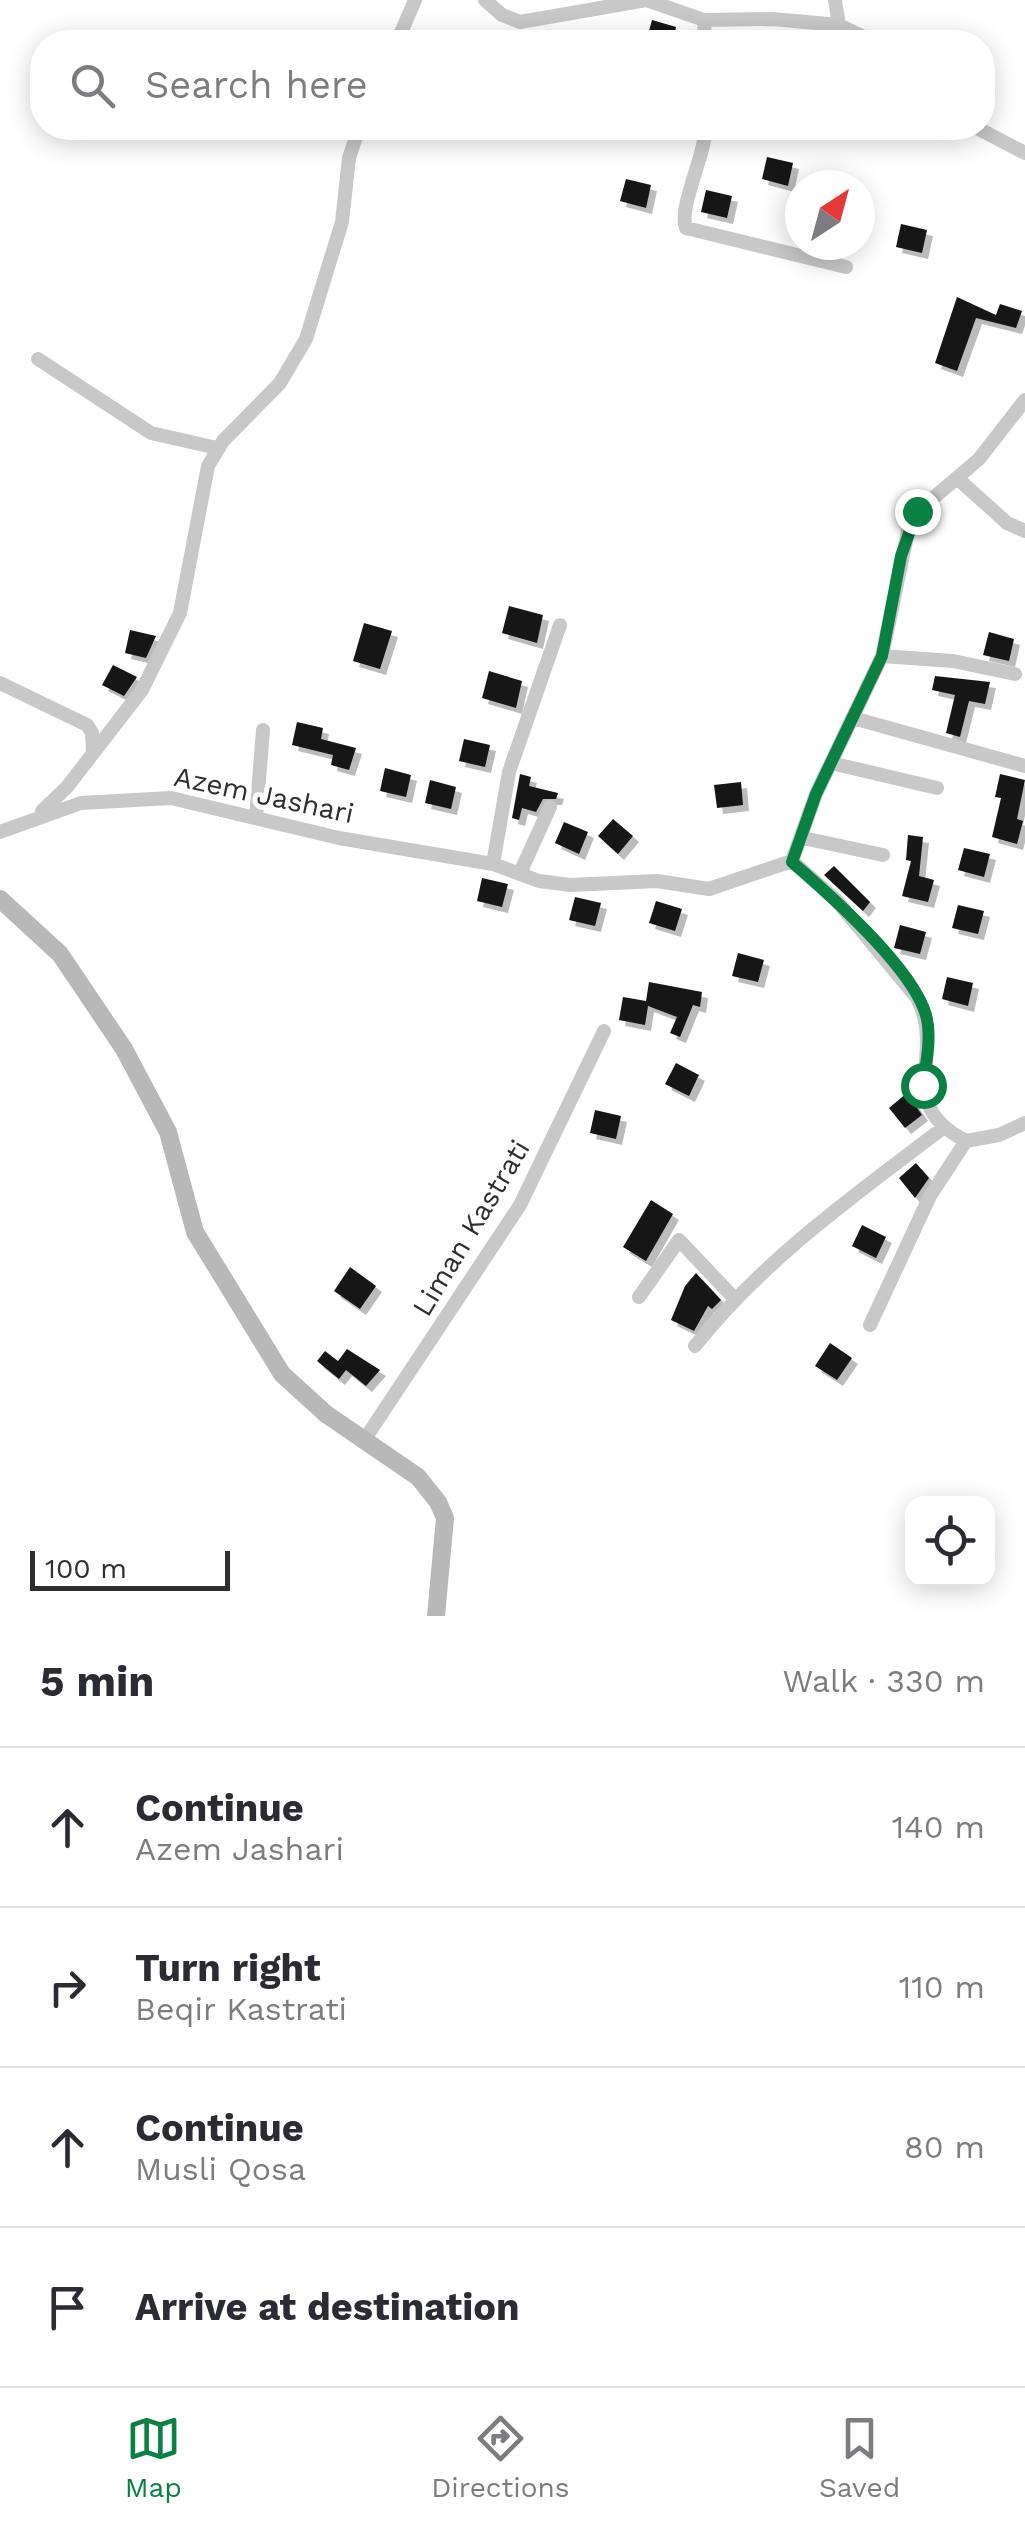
<!DOCTYPE html>
<html lang="en">
<head>
<meta charset="utf-8">
<style>
  body { margin:0; font-family:"Work Sans",sans-serif; background:#f2f2f3; color:#2b2b33 }
  .controls { position:absolute; right:30px; bottom:30px; display:grid; overflow:hidden; border-radius:20px; box-shadow:0 5px 25px #0003 }
  .controls button { width:90px; height:90px; display:grid; place-items:center; padding:0; border:0; border-bottom:2px solid #e1e1e2; background:#fff; color:#2b2b33; font:50px sans-serif }
  .compass { position:absolute; left:785px; top:170px; width:90px; height:90px; border-radius:50%; background:#fff; box-shadow:0 5px 25px #0003; rotate:36deg }
  .scale { position:absolute; left:30px; bottom:25px; width:200px; box-sizing:border-box; padding-left:10px; border:5px solid #2e2e2e; border-top:0; font-size:28px; line-height:35px; white-space:nowrap; color:#2e2e2e; -webkit-text-stroke:8px #fff; paint-order:stroke }
  .stop { position:absolute; width:30px; height:30px; margin:-22px; border:8px solid #0b8043; border-radius:50%; background:#fff }
  .stop.end { background:#0b8043; border-color:#fff; box-shadow:0 2px 10px #0008 }
  .list { margin:0; padding:0; list-style:none }
  h2 { display:flex; justify-content:space-between; align-items:center; height:130px; margin:0; padding:0 40px; font-size:42px }
  h2 small { font-size:32px; font-weight:400; color:#7c7c81 }
  .list li { display:grid; grid-template-columns:65px 1fr auto; gap:30px; align-items:center; box-sizing:border-box; height:160px; padding:0 40px; border-top:2px solid #e1e1e2 }
  .list b { display:block; font-size:38px; white-space:nowrap }
  .list p { margin:0; font-size:32px; white-space:nowrap; color:#7c7c81 }
  .list em { font-size:32px; font-style:normal; color:#7c7c81 }
  .icon { flex:none; width:55px; height:55px; fill:none; stroke:currentColor; stroke-width:2; stroke-linecap:round; stroke-linejoin:round }
  .map { position:relative; flex:none; width:1025px; height:1616px; overflow:hidden }
  .search { position:absolute; background:#fff; box-shadow:0 5px 25px #0003; left:30px; right:30px; top:30px; height:110px; display:flex; align-items:center; gap:25px; box-sizing:border-box; padding:0 35px; border-radius:40px; color:#7c7c81; font-size:38px }
  .sheet { height:770px; background:#fff }
  nav { display:flex; justify-content:space-around; align-items:center; box-sizing:border-box; height:140px; border-top:2px solid #e1e1e2; background:#fff; font-size:28px; color:#7c7c81 }
  nav a { display:grid; justify-items:center; gap:5px }
  nav .on { color:#0b8043 }
  .map>svg:first-child { display:block }
  .building { fill:#151515; filter:url(#shadow) }
  .lines { fill:none; stroke-linecap:round; stroke-linejoin:round }
  .street { stroke:#c8c8c8; stroke-width:14 }
  .secondary { stroke:#b8b8b8; stroke-width:18 }
  .route { stroke:#0b8043; stroke-width:12 }
  .labels { text-anchor:middle; dominant-baseline:central; stroke-width:10; stroke-linejoin:round; paint-order:stroke }
  .street-label { font-size:28px; fill:#2e2e2e; stroke:#fff }
</style>
</head>
<body>
<div class="map">
<svg width="1025" height="1616" viewBox="0 0 1025 1616">
  <defs>
    <filter id="shadow"><feDropShadow dx="6" dy="6" stdDeviation="0" flood-color="#0004"/></filter>
  </defs>
  <rect width="100%" height="100%" fill="#fff"/>
  <!-- building -->
  <path class="building" d="M652,20L676,27L673,42H646Z
    M767,157L793,163L788,186L762,179Z
    M626,179L651,185L646,208L620,201Z
    M706,190L732,196L727,218L701,212Z
    M901,224L927,230L922,253L896,247Z
    M957,297L996,315L1000,304L1022,311L1016,328L976,318L957,371L935,363Z
    M509,606L543,615L537,643L502,633Z
    M364,623L392,631L380,669L353,661Z
    M130,630L156,636L146,658L125,653Z
    M989,632L1014,639L1009,661L983,655Z
    M113,665L137,677L124,696L102,685Z
    M489,671L522,681L516,708L482,698Z
    M935,676L990,682L985,704L969,701L960,737L946,733L955,695L932,690Z
    M297,722L323,728L321,739L356,748L349,770L331,765L333,755L292,745Z
    M464,739L490,745L485,767L459,761Z
    M385,768L411,775L406,797L380,791Z
    M520,774L531,777L529,786L558,793L556,799H543L536,812L522,808L519,820L512,818Z
    M1000,774L1025,780L1017,819L1023,821L1017,844L992,837L1001,798L995,797Z
    M430,780L456,787L451,809L425,803Z
    M741,782L743,805L717,808L714,785Z
    M613,819L633,836L618,854L598,836Z
    M564,822L588,832L579,854L555,843Z
    M908,835L923,837L919,876L934,880L928,902L902,896L911,861L906,860Z
    M964,848L990,854L984,877L958,870Z
    M834,866L870,902L863,911L824,875Z
    M482,878L508,884L502,907L477,901Z
    M575,897L601,903L595,926L569,920Z
    M656,901L682,909L675,931L649,923Z
    M958,905L984,911L978,934L952,928Z
    M900,925L926,932L920,954L894,948Z
    M738,953L764,960L758,982L732,976Z
    M947,977L973,983L968,1006L942,999Z
    M649,982L702,992L700,1007L693,1005L680,1037L670,1033L677,1017L648,1006L645,1025L619,1020L623,997L646,1001Z
    M676,1063L699,1075L689,1096L665,1084Z
    M907,1093L922,1115L905,1128L889,1108Z
    M595,1110L621,1116L616,1139L590,1133Z
    M916,1163L929,1178L915,1198L899,1178Z
    M651,1200L673,1214L646,1261L623,1247Z
    M862,1225L886,1237L876,1258L852,1246Z
    M350,1267L376,1286L360,1309L334,1291Z
    M696,1273L721,1300L712,1309L708,1306L694,1331L671,1320L685,1286Z
    M830,1343L852,1358L837,1380L815,1366Z
    M347,1349L380,1370L366,1386L346,1370L339,1379L317,1361L325,1351L338,1361Z"/>
  <g class="lines">
    <!-- street -->
    <path class="street" d="M485,0L502,15L520,22L646,0L704,20L772,19L839,25L874,42
      M835,0L839,25
      M704,20L705,42
      M397,42L415,0
      M706,128C705,155 678,209 686,228L846,267
      M977,128L1025,153
      M38,359L151,433L217,448
      M957,478L1007,523L1025,531
      M882,656L953,661L1015,674
      M0,683L87,725L92,733L93,750
      M853,718L1025,766
      M831,763L937,788
      M42,811L67,787L142,690L180,613L208,466L223,441L280,383L306,339L342,222L349,158L359,128
      M256,818L263,730
      M0,832L81,803L171,798L339,838L493,864L539,881L570,885L657,881L709,889L792,861
      M803,838L883,855
      M792,861L816,794L882,656L911,517L979,459L1025,400
      M792,861L837,901L917,998C947,1056 892,1103 966,1141L999,1135L1025,1123
      M493,864L509,772L560,625
      M520,873L550,807
      M639,1297L679,1240L733,1297
      M870,1325L930,1196L966,1141
      M695,1346C764,1259 855,1195 943,1128
      M363,1442L520,1205L604,1031"/>
    <!-- secondary -->
    <path class="secondary" d="M0,899L60,954L124,1049L168,1132L195,1232L282,1374L326,1414L418,1477L438,1502L445,1518L436,1616"/>
  </g>
  <g class="lines">
    <!-- route -->
    <path class="route" d="M917,511L901,556L882,656L816,794L792,862C829,894 912,967 926,1015C932,1036 926,1064 923,1085"/>
  </g>
  <g class="labels">
    <!-- street labels -->
    <g class="street-label">
      <text transform="translate(264 795) rotate(12)">Azem Jashari</text>
      <text transform="translate(471 1228) rotate(-59)">Liman Kastrati</text>
    </g>
  </g>
</svg>
<div class="controls">
<button><svg class="icon" aria-label="locate" viewBox="0 0 24 24"><circle cx="12" cy="12" r="6"/><path d="M12 2v4M12 18v4M2 12h4M18 12h4"/></svg></button>
</div>
<svg class="compass" viewBox="-18 -18 36 36"><path d="M0-13l5 13h-10z" fill="#e53935"/><path d="M0 13l5-13h-10z" fill="#7c7c81"/></svg>
<div class="scale">100 m</div>
<div class="stop" style="left:923px;top:1085px"></div>
<div class="stop end" style="left:917px;top:511px"></div>
<div class="search"><svg class="icon" aria-label="search" viewBox="0 0 24 24"><circle cx="10" cy="10" r="6"/><path d="M15 15l6 6"/></svg>Search here</div>
</div>
<section class="sheet">
<h2>5 min<small>Walk · 330 m</small></h2>
<ul class="list">
<li><svg class="icon" aria-label="ahead" viewBox="0 0 24 24"><path d="M12 20V5M6 11l6-6 6 6"/></svg><div><b>Continue</b><p>Azem Jashari</p></div><em>140 m</em></li>
<li><svg class="icon" aria-label="right" viewBox="0 0 24 24"><path d="M7 20v-9h11M14 6l5 5-5 5"/></svg><div><b>Turn right</b><p>Beqir Kastrati</p></div><em>110 m</em></li>
<li><svg class="icon" aria-label="ahead" viewBox="0 0 24 24"><path d="M12 20V5M6 11l6-6 6 6"/></svg><div><b>Continue</b><p>Musli Qosa</p></div><em>80 m</em></li>
<li><svg class="icon" aria-label="arrive" viewBox="0 0 24 24"><path d="M6 21V4h12l-3 4 3 4H6"/></svg><div><b>Arrive at destination</b></div></li>
</ul>
</section>
<nav>
<a class="on"><svg class="icon" aria-label="map" viewBox="0 0 24 24"><path d="M3 6l6-2 6 2 6-2v14l-6 2-6-2-6 2zM9 4v14M15 6v14"/></svg>Map</a>
<a><svg class="icon" aria-label="directions" viewBox="0 0 24 24"><path d="M12 3l9 9-9 9-9-9zM9 14v-3h6M13 9l2 2-2 2"/></svg>Directions</a>
<a><svg class="icon" aria-label="saved" viewBox="0 0 24 24"><path d="M7 4h10v16l-5-4-5 4z"/></svg>Saved</a>
</nav>
</body>
</html>
